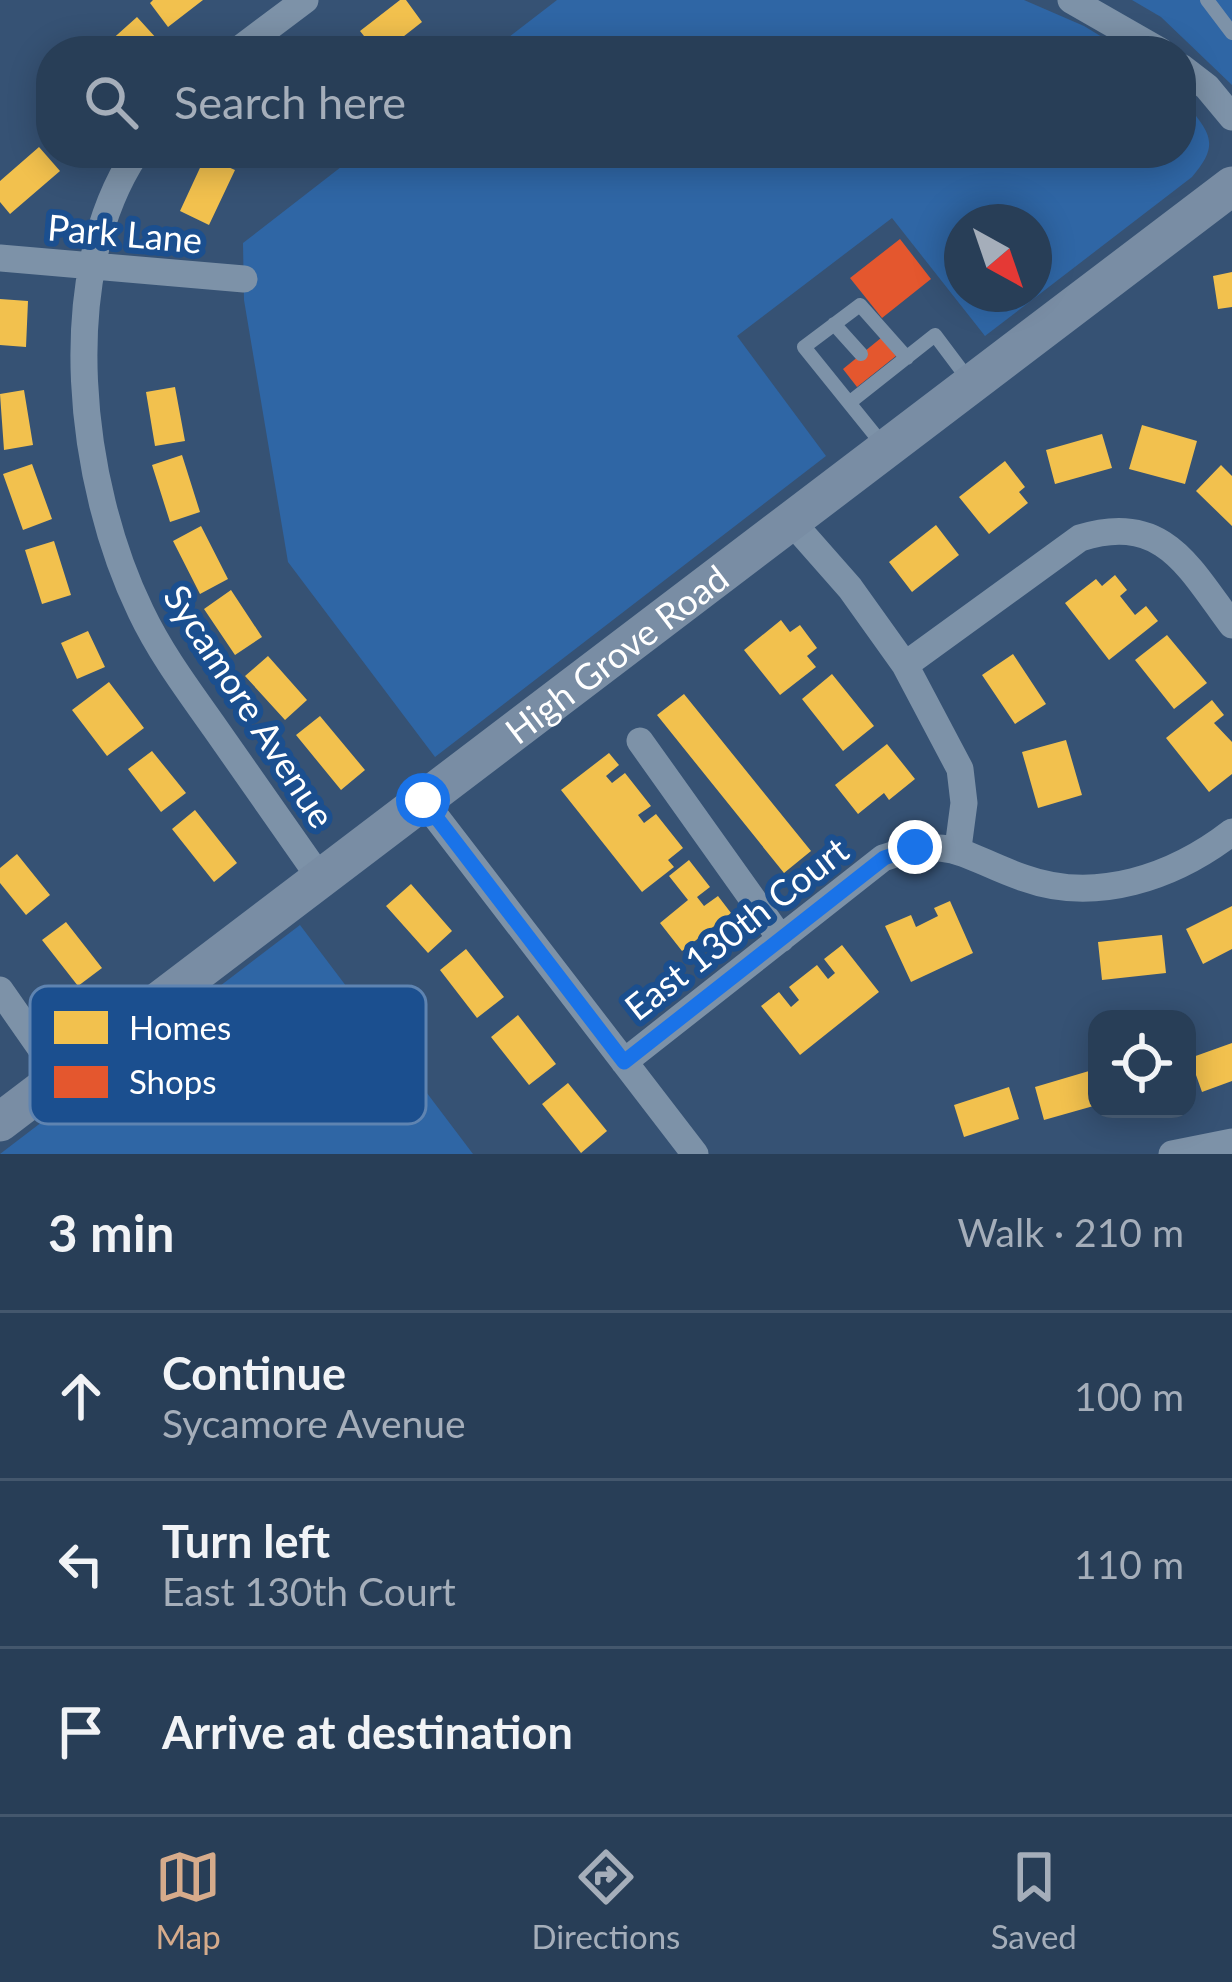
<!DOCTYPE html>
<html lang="en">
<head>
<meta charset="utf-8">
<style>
  body { margin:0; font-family:Lato,sans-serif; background:#344961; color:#f1f3f6 }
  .controls { position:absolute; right:36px; bottom:36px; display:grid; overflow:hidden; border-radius:24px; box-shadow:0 6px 30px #0003 }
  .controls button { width:108px; height:108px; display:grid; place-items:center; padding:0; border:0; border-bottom:3px solid #44576d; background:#283e57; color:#f1f3f6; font:60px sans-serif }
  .compass { position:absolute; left:944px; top:204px; width:108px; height:108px; border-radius:50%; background:#283e57; box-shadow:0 6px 30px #0003; rotate:140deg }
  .stop { position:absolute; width:36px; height:36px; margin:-27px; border:9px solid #1a73e8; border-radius:50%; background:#fff }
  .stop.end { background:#1a73e8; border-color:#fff; box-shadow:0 3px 12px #0008 }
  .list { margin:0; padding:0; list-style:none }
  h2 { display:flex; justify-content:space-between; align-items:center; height:156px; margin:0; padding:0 48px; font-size:51px }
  h2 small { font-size:39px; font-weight:400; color:#a5aeba }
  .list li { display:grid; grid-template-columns:78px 1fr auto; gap:36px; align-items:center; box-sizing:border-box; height:168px; padding:0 48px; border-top:3px solid #44576d }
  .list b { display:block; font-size:45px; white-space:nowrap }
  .list p { margin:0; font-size:39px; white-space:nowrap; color:#a5aeba }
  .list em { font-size:39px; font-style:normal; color:#a5aeba }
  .icon { flex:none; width:66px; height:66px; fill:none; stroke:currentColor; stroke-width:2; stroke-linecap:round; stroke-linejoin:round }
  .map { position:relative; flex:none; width:1232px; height:1154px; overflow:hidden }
  .search { position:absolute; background:#283e57; box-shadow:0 6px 30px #0003; left:36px; right:36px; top:36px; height:132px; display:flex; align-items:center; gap:30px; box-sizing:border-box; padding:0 42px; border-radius:48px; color:#a5aeba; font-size:45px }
  .sheet { height:660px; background:#283e57 }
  nav { display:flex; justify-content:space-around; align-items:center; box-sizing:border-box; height:168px; border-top:3px solid #44576d; background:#283e57; font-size:33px; color:#a5aeba }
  nav a { display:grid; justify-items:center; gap:6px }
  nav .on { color:#d6ab8b }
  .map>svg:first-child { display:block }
  .green { fill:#2f66a5; fill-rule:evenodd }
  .homes { fill:#f2c14e }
  .shops { fill:#e4572e }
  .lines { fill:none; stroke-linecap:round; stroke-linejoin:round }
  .service { stroke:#7d92a8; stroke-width:14 }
  .minor { stroke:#7d92a8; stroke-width:27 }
  .secondary { stroke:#798da4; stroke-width:39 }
  .route { stroke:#1a73e8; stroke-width:15 }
  .labels { text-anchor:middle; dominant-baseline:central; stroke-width:12; stroke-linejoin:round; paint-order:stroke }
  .street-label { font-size:36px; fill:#fff; stroke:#1b4f8f }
  .key { fill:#1b4f8f; stroke:#5f84b1; stroke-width:3 }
  .key-label { font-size:33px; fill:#fff }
</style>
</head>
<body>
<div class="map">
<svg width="1232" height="1154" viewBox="0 0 1232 1154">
  <rect width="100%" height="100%" fill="#365274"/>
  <!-- green -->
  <path class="green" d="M557,0H1024L1084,26L1125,51H491Z
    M1132,0H1232V85L1161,17Z
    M1181,96C1206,131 1224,140 1192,177L985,336L892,218L737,336L826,456L435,757L288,562L244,300L243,243L359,153H1181ZM962,222H1034V294H962Z
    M300,925L473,1154H0Z"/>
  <!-- homes -->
  <path class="homes" d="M153,0H203L168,27L150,3Z
    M400,0H406L422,22L385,51H376L360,31Z
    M137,17L157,39L143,51H99Z
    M39,147L60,171L10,214L0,202V181Z
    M205,157L235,170L209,225L180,211Z
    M1232,272V307L1218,309L1213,276Z
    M0,299L28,301L26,347L0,345Z
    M175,387L185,441L155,446L146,392Z
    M24,390L33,445L4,450L0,394Z
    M1142,425L1197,441L1185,484L1129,469Z
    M1102,434L1112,468L1055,484L1046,450Z
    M182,455L200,512L170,522L152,465Z
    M1005,461L1025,487L1019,492L1028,503L989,534L959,497Z
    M32,464L52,519L23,530L3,474Z
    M1221,465L1232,476V526L1196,491Z
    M936,525L959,555L912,592L889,562Z
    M201,526L228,579L200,594L173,541Z
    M54,541L71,595L42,604L25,550Z
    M1115,575L1127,590L1120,596L1135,615L1146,606L1158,621L1109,660L1065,603L1096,579L1102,586Z
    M231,590L262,637L235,655L204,609Z
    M781,620L790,632L800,625L817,648L807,656L816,667L780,695L744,650Z
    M88,631L105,667L77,679L61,643Z
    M1167,635L1207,683L1174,709L1135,660Z
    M1013,654L1046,704L1015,724L982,675Z
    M268,656L307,700L285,720L245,676Z
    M832,674L874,726L843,751L802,699Z
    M109,682L144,728L107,756L72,710Z
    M684,694L811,851L784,873L657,715Z
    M1212,700L1224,715L1214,723L1232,742V774L1209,792L1166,738Z
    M320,716L365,770L341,790L296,735Z
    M1066,740L1082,795L1038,808L1022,752Z
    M887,744L915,779L889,800L884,793L858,814L835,785Z
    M152,751L186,793L161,812L128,769Z
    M609,753L619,765L606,776L612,783L625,773L651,806L638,815L644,823L656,814L683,848L668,860L674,867L642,892L561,790Z
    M195,810L237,863L214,882L172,829Z
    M17,854L50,895L26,915L0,883V868Z
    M689,860L710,887L697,897L704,906L718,896L731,913L682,951L660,923L688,900L669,876Z
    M411,884L452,931L428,953L386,906Z
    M950,901L973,953L911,982L885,926L911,915L916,927L938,916L934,908Z
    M1232,906V949L1203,964L1186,929Z
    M66,922L102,968L78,986L42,940Z
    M1162,935L1166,973L1102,980L1098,942Z
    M842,945L879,992L800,1055L761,1006L779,992L791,1007L799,1000L789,987L817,965L828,979L835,973L824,959Z
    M466,949L504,997L477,1018L440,970Z
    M518,1015L556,1064L529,1085L491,1037Z
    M1232,1043V1081L1202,1092L1190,1058Z
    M1089,1071L1097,1105L1044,1120L1035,1087Z
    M568,1083L607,1131L581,1153L542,1104Z
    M1009,1087L1019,1119L964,1137L954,1105Z"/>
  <!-- shops -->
  <path class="shops" d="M900,239L931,279L882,318L850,278Z
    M881,338L896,356L857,387L843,369Z"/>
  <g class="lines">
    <!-- service -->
    <path class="service" d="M1207,0L1232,33
      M834,324L861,354
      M849,403L935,335L971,383
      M883,445L804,347L860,305L907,358"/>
    <!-- minor -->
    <path class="minor" d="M1071,0L1160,51
      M237,51L305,0
      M1181,67L1207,87L1232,117
      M136,153C54,276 79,485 141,612C161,654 189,691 215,728C250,778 285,828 320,878
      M0,258L244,279
      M791,521L850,588L905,665L960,769L964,803L958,848
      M905,665L1080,538C1163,512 1188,566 1232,625
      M640,741L781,939
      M423,800L695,1154
      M0,990L60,1076
      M624,1062L883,858C952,834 963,857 1024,878C1096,904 1174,877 1232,832
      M1172,1154L1232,1142"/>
    <!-- secondary -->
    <path class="secondary" id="s1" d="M0,1122L1232,186"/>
  </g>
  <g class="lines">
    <!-- route -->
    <path class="route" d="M423,800L624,1062L884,858L915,847"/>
  </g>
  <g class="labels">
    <!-- street labels -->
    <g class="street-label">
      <text transform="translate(125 233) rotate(5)">Park Lane</text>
      <text stroke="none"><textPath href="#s1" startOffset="774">High Grove Road</textPath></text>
      <text transform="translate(250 706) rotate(57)">Sycamore Avenue</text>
      <text transform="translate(736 928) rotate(-38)">East 130th Court</text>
    </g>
  </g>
  <!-- legend -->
  <rect x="30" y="986" width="396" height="138" rx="18" class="key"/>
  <rect x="54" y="1011" width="54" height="33" fill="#f2c14e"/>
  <rect x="54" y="1066" width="54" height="32" fill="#e4572e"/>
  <g class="key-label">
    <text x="129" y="1040">Homes</text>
    <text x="129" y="1094">Shops</text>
  </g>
</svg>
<div class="controls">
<button><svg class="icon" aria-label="locate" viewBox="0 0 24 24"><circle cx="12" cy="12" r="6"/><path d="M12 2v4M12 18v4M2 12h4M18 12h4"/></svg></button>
</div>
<svg class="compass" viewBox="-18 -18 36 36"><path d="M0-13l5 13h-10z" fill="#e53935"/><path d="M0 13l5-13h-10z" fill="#a5aeba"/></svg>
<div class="stop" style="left:423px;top:800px"></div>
<div class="stop end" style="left:915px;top:847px"></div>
<div class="search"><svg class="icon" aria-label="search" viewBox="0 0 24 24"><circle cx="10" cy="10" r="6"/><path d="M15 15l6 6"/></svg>Search here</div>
</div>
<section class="sheet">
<h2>3 min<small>Walk · 210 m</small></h2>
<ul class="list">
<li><svg class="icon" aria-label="ahead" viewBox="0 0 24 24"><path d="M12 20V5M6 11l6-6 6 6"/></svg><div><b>Continue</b><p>Sycamore Avenue</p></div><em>100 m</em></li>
<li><svg class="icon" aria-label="left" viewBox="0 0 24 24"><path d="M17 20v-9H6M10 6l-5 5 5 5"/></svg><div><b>Turn left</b><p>East 130th Court</p></div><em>110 m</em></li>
<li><svg class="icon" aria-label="arrive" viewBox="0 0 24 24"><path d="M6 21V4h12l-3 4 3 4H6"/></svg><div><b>Arrive at destination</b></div></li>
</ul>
</section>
<nav>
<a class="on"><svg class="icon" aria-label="map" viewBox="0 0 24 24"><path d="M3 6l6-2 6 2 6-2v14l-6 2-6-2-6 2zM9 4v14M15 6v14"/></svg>Map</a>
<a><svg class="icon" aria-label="directions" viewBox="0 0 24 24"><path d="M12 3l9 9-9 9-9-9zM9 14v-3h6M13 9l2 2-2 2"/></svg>Directions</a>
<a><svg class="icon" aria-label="saved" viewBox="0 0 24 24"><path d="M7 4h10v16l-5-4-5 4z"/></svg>Saved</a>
</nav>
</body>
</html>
